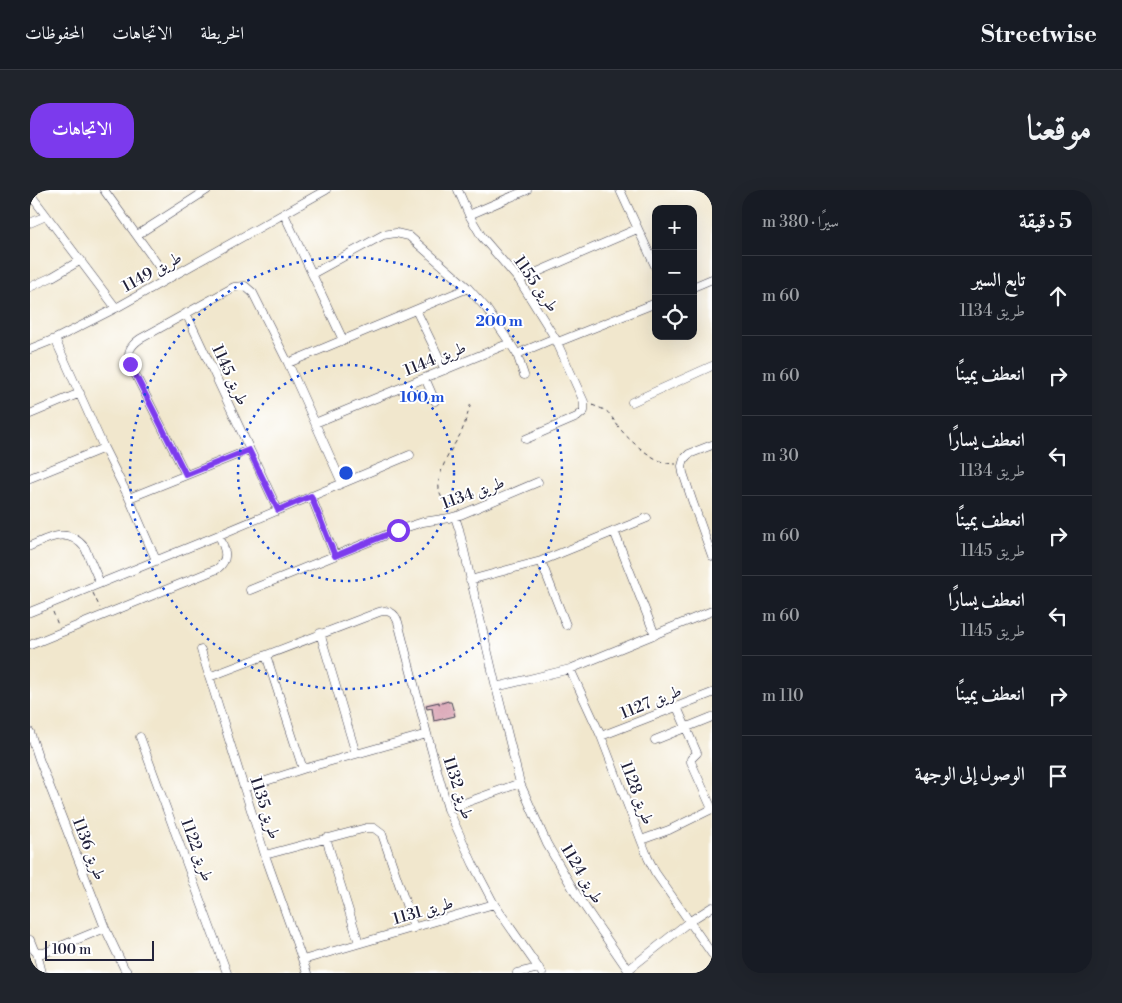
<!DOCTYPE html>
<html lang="ar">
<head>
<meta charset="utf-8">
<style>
  body { margin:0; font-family:"Libre Bodoni",Amiri,serif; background:#20242c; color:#f1f3f6; direction:rtl }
  .controls { position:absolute; right:15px; top:15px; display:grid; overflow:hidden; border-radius:10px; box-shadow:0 5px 20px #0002 }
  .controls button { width:45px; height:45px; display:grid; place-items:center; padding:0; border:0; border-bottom:1px solid #363941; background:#171b24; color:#f1f3f6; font:25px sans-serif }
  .scale { position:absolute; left:15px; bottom:12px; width:109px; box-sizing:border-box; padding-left:5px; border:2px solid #22223b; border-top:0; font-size:14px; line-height:18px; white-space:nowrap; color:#22223b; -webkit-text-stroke:4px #fff; paint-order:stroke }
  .stop { position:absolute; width:15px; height:15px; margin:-11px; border:4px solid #7c3aed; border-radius:50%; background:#fff }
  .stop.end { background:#7c3aed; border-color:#fff; box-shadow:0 1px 5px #0008 }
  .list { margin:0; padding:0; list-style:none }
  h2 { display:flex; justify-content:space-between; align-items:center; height:65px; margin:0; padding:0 20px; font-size:21px }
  h2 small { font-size:16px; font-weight:400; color:#9ea1a6 }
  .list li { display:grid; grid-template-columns:32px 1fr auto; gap:15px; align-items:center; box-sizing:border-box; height:80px; padding:0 20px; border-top:1px solid #363941 }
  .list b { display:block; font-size:19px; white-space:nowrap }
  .list p { margin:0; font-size:16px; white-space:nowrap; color:#9ea1a6 }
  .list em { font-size:16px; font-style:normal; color:#9ea1a6 }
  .icon { flex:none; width:28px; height:28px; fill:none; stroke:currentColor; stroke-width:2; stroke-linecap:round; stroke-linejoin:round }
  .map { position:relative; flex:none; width:682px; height:783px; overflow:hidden; direction:ltr; border-radius:20px }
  header { display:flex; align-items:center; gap:30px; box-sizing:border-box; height:70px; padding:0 25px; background:#171b24; border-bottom:1px solid #363941 }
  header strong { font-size:24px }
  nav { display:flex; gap:28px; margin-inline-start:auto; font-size:18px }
  .intro { display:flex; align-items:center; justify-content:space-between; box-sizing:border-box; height:120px; padding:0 30px }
  h1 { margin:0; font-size:35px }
  .button { padding:12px 22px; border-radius:20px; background:#7c3aed; color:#fff; font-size:18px; font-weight:700 }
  main { display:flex; gap:30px; padding:0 30px }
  aside { flex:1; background:#171b24; border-radius:20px; box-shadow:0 5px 20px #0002 }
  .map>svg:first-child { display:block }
  .building { fill:#d293a6 }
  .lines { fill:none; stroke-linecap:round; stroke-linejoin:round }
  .minor-casing { stroke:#414051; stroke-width:9 }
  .path { stroke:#414051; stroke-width:1; stroke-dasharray:4 4; stroke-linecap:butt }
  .minor { stroke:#fff; stroke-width:8 }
  .route { stroke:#7c3aed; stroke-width:6 }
  .ring { fill:none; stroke:#1d4ed8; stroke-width:2.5; stroke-dasharray:2.5 5 }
  .labels { text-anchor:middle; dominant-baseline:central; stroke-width:4; stroke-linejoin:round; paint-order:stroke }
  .street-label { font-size:16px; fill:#22223b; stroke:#fff }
  .centre { fill:#1d4ed8; stroke:#fff; stroke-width:2.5 }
  .ring-label { font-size:15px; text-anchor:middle; font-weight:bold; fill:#1d4ed8; stroke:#fff; stroke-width:4; stroke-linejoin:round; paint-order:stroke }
</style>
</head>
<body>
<header>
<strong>Streetwise</strong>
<nav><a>الخريطة</a><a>الاتجاهات</a><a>المحفوظات</a></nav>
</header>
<div class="intro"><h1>موقعنا</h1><a class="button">الاتجاهات</a></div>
<main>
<aside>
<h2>5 دقيقة<small>سيرًا · 380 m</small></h2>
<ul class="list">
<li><svg class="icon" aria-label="ahead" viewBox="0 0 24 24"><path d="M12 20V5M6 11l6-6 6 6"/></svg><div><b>تابع السير</b><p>طريق 1134</p></div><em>60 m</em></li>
<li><svg class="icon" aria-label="right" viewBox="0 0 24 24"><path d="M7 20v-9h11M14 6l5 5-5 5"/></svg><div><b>انعطف يمينًا</b></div><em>60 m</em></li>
<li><svg class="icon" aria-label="left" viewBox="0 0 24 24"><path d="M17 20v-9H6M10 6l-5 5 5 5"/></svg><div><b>انعطف يسارًا</b><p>طريق 1134</p></div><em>30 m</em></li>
<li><svg class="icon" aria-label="right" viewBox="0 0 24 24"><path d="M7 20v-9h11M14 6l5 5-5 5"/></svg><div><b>انعطف يمينًا</b><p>طريق 1145</p></div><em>60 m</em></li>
<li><svg class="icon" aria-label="left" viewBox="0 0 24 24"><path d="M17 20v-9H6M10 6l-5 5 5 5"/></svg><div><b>انعطف يسارًا</b><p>طريق 1145</p></div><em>60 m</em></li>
<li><svg class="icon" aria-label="right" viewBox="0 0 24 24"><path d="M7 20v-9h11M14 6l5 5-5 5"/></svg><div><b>انعطف يمينًا</b></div><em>110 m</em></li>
<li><svg class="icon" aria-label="arrive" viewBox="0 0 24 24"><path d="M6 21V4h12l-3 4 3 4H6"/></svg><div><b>الوصول إلى الوجهة</b></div></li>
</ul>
</aside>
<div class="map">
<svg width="682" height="783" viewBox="0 0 682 783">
  <rect width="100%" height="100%" fill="#fff"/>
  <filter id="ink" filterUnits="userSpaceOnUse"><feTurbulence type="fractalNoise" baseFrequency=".02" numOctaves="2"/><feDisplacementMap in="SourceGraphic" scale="10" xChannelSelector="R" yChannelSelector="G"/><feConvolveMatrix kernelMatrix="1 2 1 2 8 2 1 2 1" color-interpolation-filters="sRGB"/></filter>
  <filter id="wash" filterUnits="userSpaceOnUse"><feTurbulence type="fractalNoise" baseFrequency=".0096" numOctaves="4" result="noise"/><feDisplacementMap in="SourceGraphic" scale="20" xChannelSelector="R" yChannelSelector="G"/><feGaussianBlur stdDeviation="1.12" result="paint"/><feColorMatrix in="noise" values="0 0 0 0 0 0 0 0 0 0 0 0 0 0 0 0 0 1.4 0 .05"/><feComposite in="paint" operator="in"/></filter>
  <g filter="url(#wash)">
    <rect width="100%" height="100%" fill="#f1e7cd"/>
    <g id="blocks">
      <!-- building -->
      <path class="building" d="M418,511V512H421L425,526L404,531L402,518L397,519L396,515L409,512V514Z"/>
    </g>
  </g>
  <g filter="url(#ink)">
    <use href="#blocks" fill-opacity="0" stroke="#414051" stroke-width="1"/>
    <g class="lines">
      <defs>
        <path id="minor" d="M74,0L138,89
          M428,0L439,25L452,47L489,90L525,148L554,212V221L547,227L496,249
          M590,0L626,78
          M0,4L86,118
          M254,24L313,150
          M439,25L497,0
          M0,33L16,26
          M107,45L177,0
          M282,84L353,45L366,43L379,46L438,98L456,118L480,153L487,164L494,185
          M489,90L607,39
          M0,97L22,87L51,70
          M663,97L682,89
          M386,120L415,180
          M156,123L248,320
          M25,149L74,258L99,308L126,370
          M528,152L626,113
          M0,159L25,149L86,118L296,0
          M487,164L525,148
          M258,173L438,98
          M395,188L405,211
          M602,212L682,176
          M0,224L50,203
          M285,233L480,153
          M682,255L659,264L654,269L652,276L653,283L662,310L682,366
          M156,285L100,174C97,162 100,156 110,149L204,97L215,96L223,103L258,173L312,293
          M0,288L74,258
          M281,306L305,366
          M99,308L219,260
          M425,327L429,339L466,497L490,593L517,654L546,704L600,783
          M584,341L625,445
          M0,356C21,347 38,337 55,358L70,393
          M511,371L536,435
          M440,390L511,371L617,328
          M220,400L368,340L393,332L419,328L430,325L508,292
          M0,422L189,345L380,265
          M290,443L326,564
          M0,455L187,379C201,368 194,358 189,345
          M171,460L235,665L277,783
          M236,465L273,579
          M540,479L571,546L618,668L625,682L682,764
          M179,487L349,422C358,419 365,423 368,432L397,544L418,619L443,674L464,714L512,783
          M466,497L540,479L682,421
          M647,517L667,563L661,569V572L682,619
          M0,542L9,569L75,738L94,778L98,783
          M571,546L682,503
          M110,547L197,783
          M625,550L682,527
          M214,598L273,579L397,544
          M418,619L490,593
          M296,648L329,753
          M611,650L639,640L682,619
          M235,665L336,638H344L352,644L384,738
          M0,750L4,760L7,763L12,783
          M7,763H14L75,738
          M273,770L464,714
          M598,780L660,731L682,717
          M487,783L509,778"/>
      </defs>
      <!-- minor casing -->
      <use href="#minor" class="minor-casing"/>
      <!-- path -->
      <path class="path" d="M562,215C581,222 577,221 588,236C598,250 616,264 630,271C635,273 641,274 646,274
        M421,320C417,315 412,309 410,304C404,284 422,259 431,243C435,234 438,223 441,213
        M63,403L70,418
        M23,422L28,435"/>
      <!-- minor -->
      <use href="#minor" class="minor"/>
    </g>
  </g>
  <g class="lines" filter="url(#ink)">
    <!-- route -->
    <path class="route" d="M100,174L156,285L219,260L248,320L281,306L305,366L368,340"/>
  </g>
  <!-- distance rings -->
  <g class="ring">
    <circle cx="316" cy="283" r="108"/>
    <circle cx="316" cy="283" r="216"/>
  </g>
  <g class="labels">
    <!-- street labels -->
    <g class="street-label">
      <text transform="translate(122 82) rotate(-29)">طريق 1149</text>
      <text transform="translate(506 94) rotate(55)">طريق 1155</text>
      <text transform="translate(405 169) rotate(-22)">طريق 1144</text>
      <text transform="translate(200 185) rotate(65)">طريق 1145</text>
      <text transform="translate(443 303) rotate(-20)">طريق 1134</text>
      <text transform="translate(621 512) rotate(-22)">طريق 1127</text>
      <text transform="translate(428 598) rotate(72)">طريق 1132</text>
      <text transform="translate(607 603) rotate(69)">طريق 1128</text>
      <text transform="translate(235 618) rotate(72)">طريق 1135</text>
      <text transform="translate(59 659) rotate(69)">طريق 1136</text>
      <text transform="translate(167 660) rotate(70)">طريق 1122</text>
      <text transform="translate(552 684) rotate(59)">طريق 1124</text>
      <text transform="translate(393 721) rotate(-16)">طريق 1131</text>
    </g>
  </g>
  <circle cx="316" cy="283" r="8" class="centre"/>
  <g class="ring-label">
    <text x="469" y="136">200 m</text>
    <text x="392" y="212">100 m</text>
  </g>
</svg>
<div class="controls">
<button>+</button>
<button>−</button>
<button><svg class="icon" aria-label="locate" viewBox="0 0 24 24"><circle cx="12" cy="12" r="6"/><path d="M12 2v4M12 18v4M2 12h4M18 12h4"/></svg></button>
</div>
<div class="scale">100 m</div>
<div class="stop" style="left:368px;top:340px"></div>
<div class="stop end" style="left:100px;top:174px"></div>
</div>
</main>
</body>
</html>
